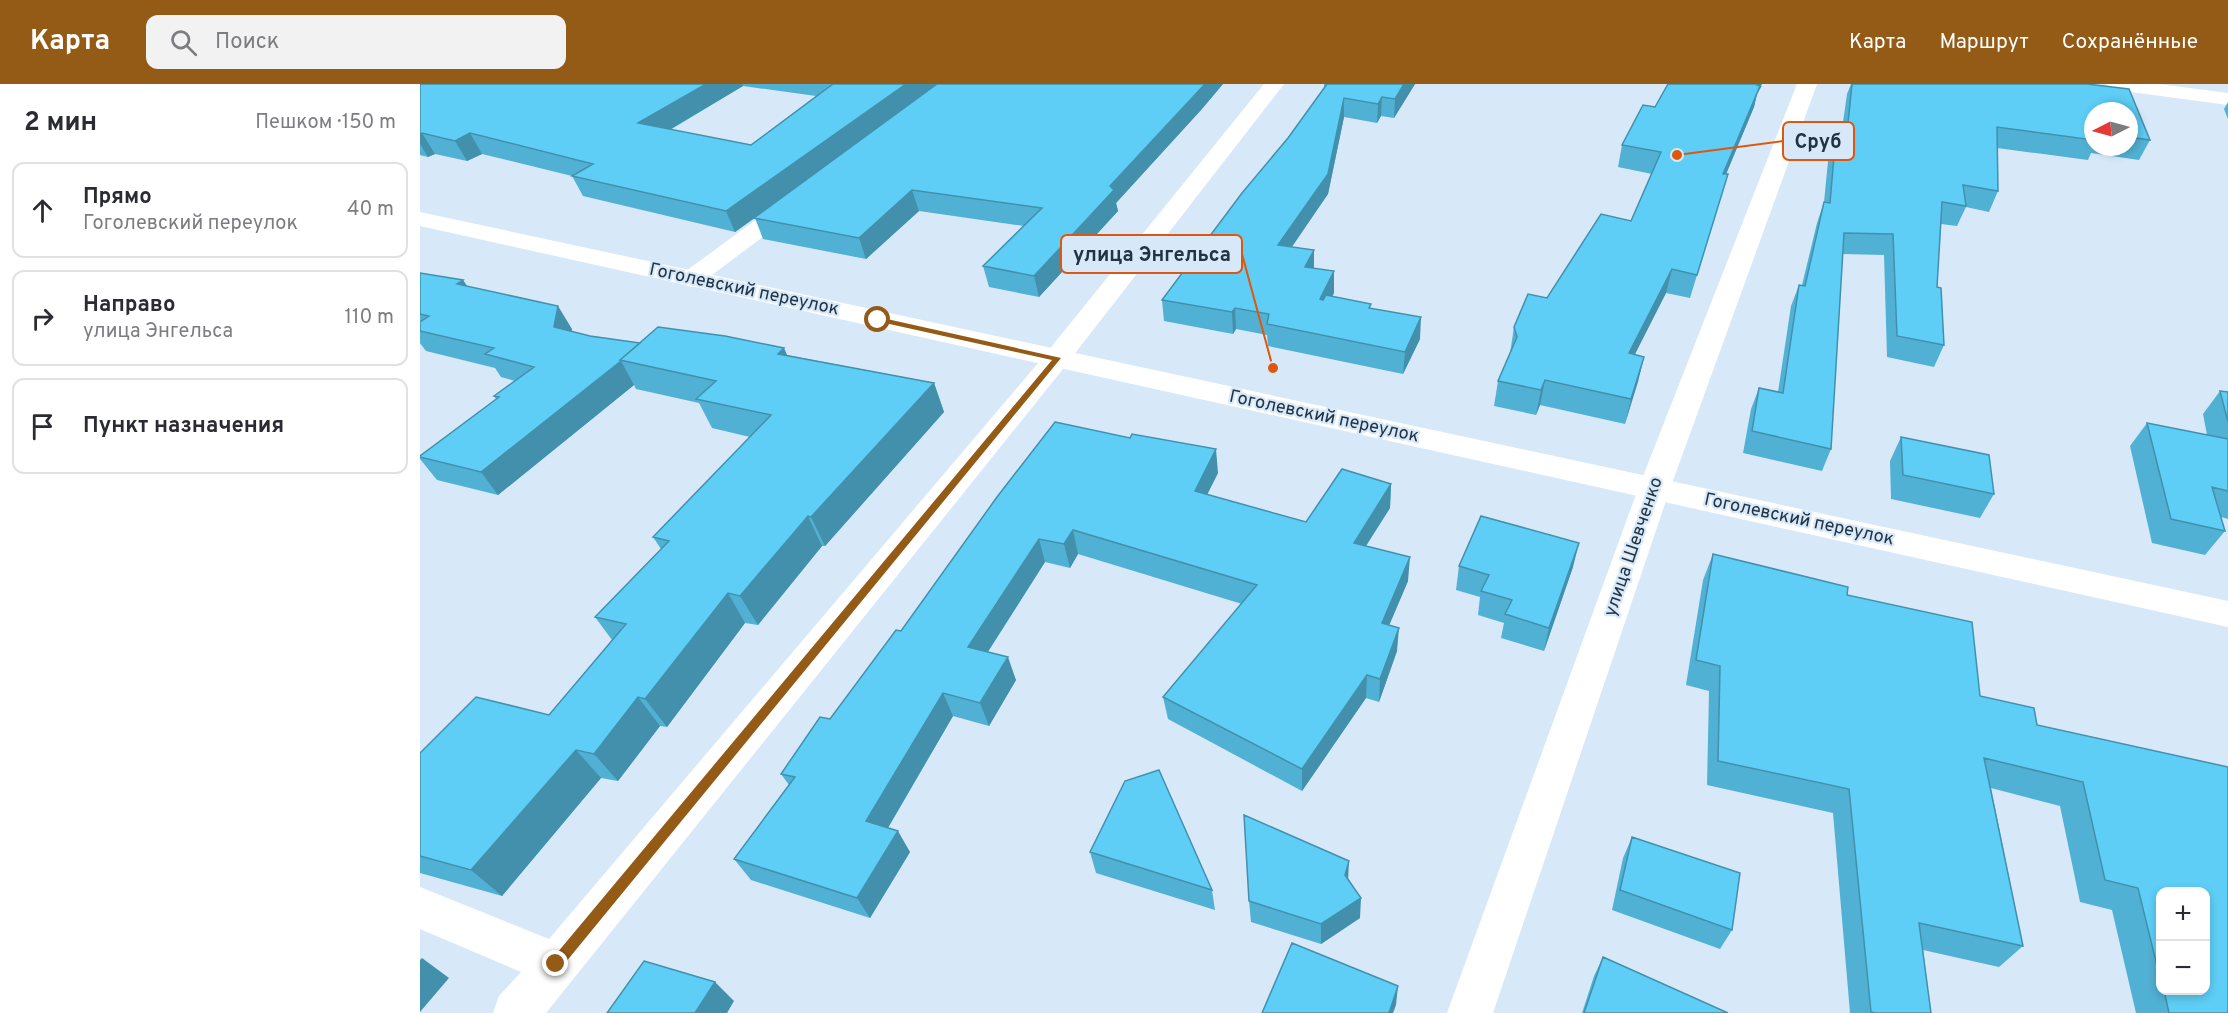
<!DOCTYPE html>
<html lang="ru">
<head>
<meta charset="utf-8">
<style>
  body { margin:0; font-family:Overpass,sans-serif; background:#f2f2f3; color:#2b2b33 }
  .controls { position:absolute; right:18px; bottom:18px; display:grid; overflow:hidden; border-radius:12px; box-shadow:0 3px 9px #0003 }
  .controls button { width:54px; height:54px; display:grid; place-items:center; padding:0; border:0; border-bottom:2px solid #e1e1e2; background:#fff; color:#2b2b33; font:30px sans-serif }
  .compass { position:absolute; left:1664px; top:18px; width:54px; height:54px; border-radius:50%; background:#fff; box-shadow:0 3px 9px #0003; rotate:264deg }
  .stop { position:absolute; width:18px; height:18px; margin:-14px; border:4px solid #945b17; border-radius:50%; background:#fff }
  .stop.end { background:#945b17; border-color:#fff; box-shadow:0 2px 6px #0008 }
  .list { margin:0; padding:0; list-style:none }
  h2 { display:flex; justify-content:space-between; align-items:center; height:78px; margin:0; padding:0 24px; font-size:26px }
  h2 small { font-size:20px; font-weight:400; color:#7c7c81 }
  .list li { display:grid; grid-template-columns:39px 1fr auto; gap:18px; align-items:center; box-sizing:border-box; height:96px; margin:0 12px 12px; padding:0 12px; border:2px solid #e1e1e2; border-radius:12px }
  .list b { display:block; font-size:22px; white-space:nowrap }
  .list p { margin:0; font-size:20px; white-space:nowrap; color:#7c7c81 }
  .list em { font-size:20px; font-style:normal; color:#7c7c81 }
  .icon { flex:none; width:33px; height:33px; fill:none; stroke:currentColor; stroke-width:2; stroke-linecap:round; stroke-linejoin:round }
  .map { position:relative; flex:none; width:1808px; height:929px; overflow:hidden }
  header { display:flex; align-items:center; gap:36px; box-sizing:border-box; height:84px; padding:0 30px; background:#945b17; color:#fff }
  header strong { font-size:28px }
  nav { display:flex; gap:33px; margin-inline-start:auto; font-size:21px }
  .search { width:420px; height:54px; background:#f2f2f3; display:flex; align-items:center; gap:15px; box-sizing:border-box; padding:0 21px; border-radius:12px; color:#7c7c81; font-size:22px }
  main { display:flex }
  aside { flex:1; background:#fff }
  .map>svg:first-child { display:block }
  .lines { fill:none; stroke-linecap:round; stroke-linejoin:round }
  .minor { fill:#fff; fill-rule:evenodd }
  .secondary { fill:#fff; fill-rule:evenodd }
  .wall { fill:#51b1d4; fill-rule:evenodd }
  .shaded-wall { fill:#4290ac }
  .building { fill:#5ecef6; stroke:#4290ac; stroke-width:1.5 }
  .route { fill:#945b17 }
  .labels { text-anchor:middle; dominant-baseline:central; stroke-width:4.5; stroke-linejoin:round; paint-order:stroke }
  .street-label { font-size:18px; fill:#223444; stroke:#d7e9f9 }
  .leader { fill:none; stroke:#de570f; stroke-width:2 }
  .callout-dot { fill:#de570f; stroke:#d7e9f9; stroke-width:2 }
  .callout { fill:#d7e9f9; stroke:#de570f; stroke-width:2 }
  .callout-label { font-size:20px; text-anchor:middle; font-weight:bold; fill:#223444 }
</style>
</head>
<body>
<header>
<strong>Карта</strong>
<div class="search"><svg class="icon" aria-label="search" viewBox="0 0 24 24"><circle cx="10" cy="10" r="6"/><path d="M15 15l6 6"/></svg>Поиск</div>
<nav><a>Карта</a><a>Маршрут</a><a>Сохранённые</a></nav>
</header>
<main>
<aside>
<h2>2 мин<small>Пешком · 150 m</small></h2>
<ul class="list">
<li><svg class="icon" aria-label="ahead" viewBox="0 0 24 24"><path d="M12 20V5M6 11l6-6 6 6"/></svg><div><b>Прямо</b><p>Гоголевский переулок</p></div><em>40 m</em></li>
<li><svg class="icon" aria-label="right" viewBox="0 0 24 24"><path d="M7 20v-9h11M14 6l5 5-5 5"/></svg><div><b>Направо</b><p>улица Энгельса</p></div><em>110 m</em></li>
<li><svg class="icon" aria-label="arrive" viewBox="0 0 24 24"><path d="M6 21V4h12l-3 4 3 4H6"/></svg><div><b>Пункт назначения</b></div></li>
</ul>
</aside>
<div class="map">
<svg width="1808" height="929" viewBox="0 0 1808 929">
  <rect width="100%" height="100%" fill="#d7e9f9"/>
  <g class="lines">
    <!-- minor -->
    <path class="minor" d="M844,0H864L639,290L126,929H73L79,912L101,888L0,845V803L129,855L619,278Z
      M1377,0H1397L1250,405L1073,929H1027L1218,405Z
      M1686,0H1739L1808,9V21L1696,6Z
      M376,110L384,112L387,117L384,122L280,200L271,203L262,200L258,195L262,190L368,112Z"/>
    <!-- secondary -->
    <path class="secondary" d="M0,128L1808,517V543L0,142Z"/>
  </g>
  <!-- wall -->
  <path class="wall" d="M0,0H803L781,26L696,119L698,127L619,213L569,203L563,182L604,142L499,127L446,175L343,155L335,134L315,148L163,112L152,92L62,70L47,77L15,70L8,73L0,71ZM323,2L396,12L331,61L250,46Z
    M904,0H995L974,34L961,32L957,39L924,33L908,110L871,163L894,184L914,209L912,212L951,224L1000,255L983,290L848,262L847,251L816,245L813,250L744,237L742,216L868,54L904,4Z
    M1431,0H1667L1709,5L1730,56L1719,76L1671,69L1668,76L1577,64L1578,107L1569,128L1546,123L1537,142L1521,140L1517,203L1521,204L1524,261L1514,283L1467,273L1464,171L1422,170L1411,365L1402,387L1323,369L1331,325L1339,304L1358,308L1371,222L1379,201H1382L1397,139L1404,118L1410,57L1417,38H1423L1427,10ZM1673,27H1709V63H1673Z
    M1342,2L1337,10L1334,23L1306,90L1301,113L1270,214L1246,209L1214,271L1224,273L1205,340L1120,321L1116,331L1074,322L1078,297L1090,269L1094,243L1211,137L1232,90L1198,83L1202,61L1235,23Z
    M1808,18V35L1804,25Z
    M0,189L43,196L47,202L152,245V248L170,252L220,259L367,271L514,299L524,328L405,462H402L338,541L325,539L247,643L240,642L198,697L181,694L82,812L0,789V669L129,631L192,556L175,533L241,465L233,453L330,353L292,344L279,319L216,305L214,301L78,411L17,396L0,375V372L76,315L74,312L95,297L81,293L75,284L6,267L0,259Z
    M1800,307L1808,308V435L1801,433L1805,447L1785,471L1732,459L1710,362L1727,339L1787,351L1783,330Z
    M1481,353L1574,410L1560,434L1471,415L1470,377Z
    M798,389L787,411L886,438L971,400L970,424L946,462L988,497L969,541L977,567L959,618L946,614L882,707L748,635L743,613L822,520L658,470L650,484L625,478L568,568L596,596L569,642L533,632L468,744L490,768L450,834L331,796L314,775L369,701L361,690L410,635L481,547L577,413Z
    M1293,470L1427,511L1560,612L1617,641L1808,683V929H1716L1692,826L1660,818L1640,722L1571,704L1603,862L1579,883L1503,866L1511,929H1430L1413,729L1287,701L1289,607L1266,601L1283,496ZM1740,807L1785,906H1740Z
    M1039,482L1153,483L1124,567L1081,554L1084,539L1058,531L1060,513L1036,506Z
    M1212,753L1312,846L1300,865L1192,826L1203,774Z
    M670,768L792,806L795,826L676,789Z
    M928,796L940,834L901,860L831,838L829,817Z
    M1183,873L1308,929H1162L1174,892Z"/>
  <!-- shaded-wall -->
  <path class="shaded-wall" d="M286,0H322L323,2L227,59L218,39Z
    M486,0H518L315,148L306,127Z
    M785,0H803L781,26L696,119L698,127L619,213L614,192L690,102Z
    M984,0H995L974,34L975,15Z
    M1338,0H1342L1337,10L1334,23L1297,112L1303,90Z
    M962,13L961,32L957,39L958,20Z
    M924,14V33L908,110L859,182L858,161Z
    M2,49L15,70L8,73L0,60V51Z
    M50,49L62,70L47,77L35,57Z
    M492,106L499,127L446,175L439,154Z
    M894,166V187L885,183Z
    M1252,185L1246,209L1203,294L1209,269Z
    M914,187V209L900,236V215Z
    M43,196L58,219L37,200Z
    M138,222L152,245L148,266L134,243Z
    M815,224L816,245L813,250L812,228Z
    M1001,233L1000,255L983,290L985,268Z
    M364,264L377,293L358,270Z
    M1224,273L1218,298L1205,340L1211,315Z
    M201,277L214,301L78,411L61,388Z
    M1125,296L1120,321L1116,331L1121,306Z
    M514,299L524,328L405,462L391,433Z
    M796,365L798,389L777,430L775,407Z
    M971,400L970,424L933,482L934,459Z
    M388,432L402,462L338,541L320,512Z
    M653,446L658,470L650,484L644,460Z
    M619,455L625,478L556,586L548,563Z
    M1159,459L1153,483L1124,567L1129,544Z
    M990,473L988,497L960,563L962,539Z
    M308,509L325,539L247,643L225,615Z
    M979,544L977,567L959,618L960,595Z
    M588,573L596,596L569,642L560,619Z
    M947,591L946,614L882,707V685Z
    M523,609L533,632L459,759L446,737Z
    M218,613L240,642L198,697L174,670Z
    M156,666L181,694L82,812L51,786Z
    M478,747L490,768L450,834L437,814Z
    M929,777L928,798L925,791Z
    M941,814L940,834L901,860V840Z
    M2,874L29,894L0,928V876Z
    M295,898L314,917L307,929H275Z
    M978,902L976,921L973,929H969Z"/>
  <!-- building -->
  <path class="building" d="M0,0H286L218,39L331,61L413,0H486L306,127L152,92L173,80L50,49L35,57L2,49L0,51Z
    M517,0H785L690,102L694,106L614,192L563,182L622,124L492,106L439,154L334,134Z
    M907,0H984L975,15L962,13L958,20L924,14L908,90L858,161L894,166L885,183L914,187L900,215L903,216L906,211L951,220L949,224L1001,233L985,268L847,240L849,230L815,224L812,228L742,216L822,109L868,54Z
    M1248,0H1338L1337,1L1340,2L1303,90H1308L1277,191L1252,185L1209,269L1224,273L1211,315L1125,296L1121,306L1078,297L1097,253L1094,243L1108,210L1127,214L1181,130L1211,137L1241,68L1202,61L1223,21L1235,23Z
    M1432,0H1667L1709,5L1730,56L1709,53V27H1673V56L1577,43L1578,107L1543,101L1546,122L1522,118L1517,203L1521,204L1524,261L1477,252L1473,150L1424,149L1411,365L1332,347L1339,304L1363,309L1379,201L1385,202L1404,118L1410,119L1417,38L1428,39Z
    M0,189L43,196L37,200L138,222L134,243L170,252L220,259L200,276L201,277L61,388L0,373V372L79,313L74,312L114,283L65,270L74,264L0,247V238L9,232L0,230Z
    M238,243L305,252L364,264L358,270L514,299L391,433L388,432L320,512L308,509L225,615L218,613L174,670L156,666L51,786L0,772V669L56,613L129,631L206,540L175,533L249,457L233,453L351,331L276,315L296,297L200,276Z
    M1800,307L1808,308V338Z
    M635,338L710,354L712,350L796,365L775,407L886,438L922,385L971,400L934,459L990,473L962,539L979,544L960,595L947,591L882,685L743,613L837,501L653,446L644,460L619,455L548,563L588,573L560,619L523,609L446,737L478,747L437,814L314,775L375,693L361,690L400,633L410,635L476,546L481,547L577,413Z
    M1727,339L1808,355V407L1792,403L1805,447L1751,435Z
    M1481,353L1569,371L1574,410L1483,391Z
    M1061,432L1159,459L1129,544L1085,530L1092,516L1061,507L1069,491L1039,482Z
    M1293,470L1428,503L1427,511L1552,538L1560,612L1614,624L1617,641L1808,683V929H1749L1744,906H1785V807H1740V894L1718,804L1685,796L1663,698L1564,674L1603,862L1499,839L1511,929H1455L1451,928L1429,705L1298,677L1300,582L1276,576Z
    M739,686L792,806L670,768L705,697Z
    M824,731L929,777L925,791L941,814L901,840L829,817Z
    M1212,753L1320,789L1312,846L1200,806Z
    M872,859L978,902L969,929H842Z
    M1183,873L1308,929H1164Z
    M224,877L295,898L275,929H187Z"/>
  <!-- route -->
  <path class="route" d="M458,233L641,274L141,884H132V875L632,276L456,237Z"/>
  <g class="labels">
    <!-- street labels -->
    <g class="street-label">
      <text transform="translate(324 206) rotate(12)">Гоголевский переулок</text>
      <text transform="translate(904 333) rotate(12)">Гоголевский переулок</text>
      <text transform="translate(1379 436) rotate(12)">Гоголевский переулок</text>
      <text transform="translate(1214 463) rotate(-71)">улица Шевченко</text>
    </g>
  </g>
  <!-- callouts -->
  <path class="leader" d="M1257 71L1363 57M853 284L822 170"/>
  <g class="callout-dot">
    <circle cx="1257" cy="71" r="6"/>
    <circle cx="853" cy="284" r="6"/>
  </g>
  <g class="callout">
    <rect x="1363" y="38" width="71" height="38" rx="6"/>
    <rect x="641" y="151" width="181" height="38" rx="6"/>
  </g>
  <g class="callout-label">
    <text x="1398" y="64">Сруб</text>
    <text x="732" y="177">улица Энгельса</text>
  </g>
</svg>
<div class="controls">
<button>+</button>
<button>−</button>
</div>
<svg class="compass" viewBox="-18 -18 36 36"><path d="M0-13l5 13h-10z" fill="#e53935"/><path d="M0 13l5-13h-10z" fill="#7c7c81"/></svg>
<div class="stop" style="left:458px;top:236px"></div>
<div class="stop end" style="left:136px;top:880px"></div>
</div>
</main>
</body>
</html>
